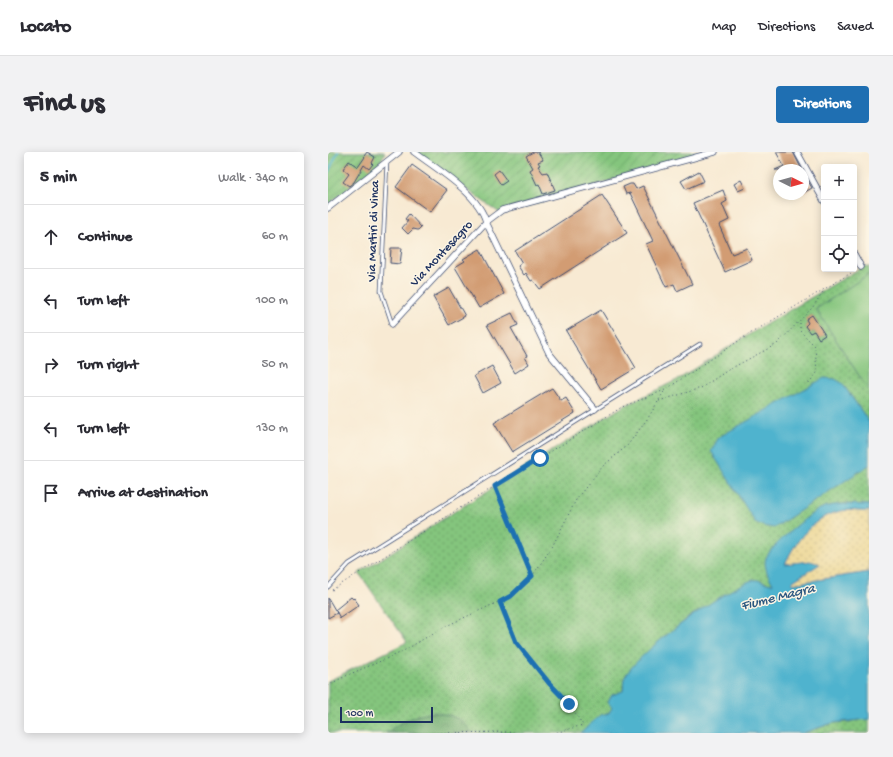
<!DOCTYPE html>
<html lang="en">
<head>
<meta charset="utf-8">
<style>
  body { margin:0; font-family:"Gochi Hand",sans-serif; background:#f2f2f3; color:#2b2b33 }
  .controls { position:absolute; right:12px; top:12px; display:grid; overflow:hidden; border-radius:4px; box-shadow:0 2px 10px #0003 }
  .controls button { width:36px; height:36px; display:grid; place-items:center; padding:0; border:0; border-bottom:1px solid #e1e1e2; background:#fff; color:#2b2b33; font:20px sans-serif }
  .compass { position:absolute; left:445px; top:12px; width:36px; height:36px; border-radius:50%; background:#fff; box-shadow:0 2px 10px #0003; rotate:95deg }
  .scale { position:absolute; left:12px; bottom:10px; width:93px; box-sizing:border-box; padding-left:4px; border:2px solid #1b2f5e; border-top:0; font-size:11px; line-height:14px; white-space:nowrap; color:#1b2f5e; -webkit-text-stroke:3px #fcf5e5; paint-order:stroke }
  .stop { position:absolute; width:12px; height:12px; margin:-9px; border:3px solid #1f6fb2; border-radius:50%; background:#fff }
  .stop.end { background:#1f6fb2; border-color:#fff; box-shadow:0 1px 4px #0008 }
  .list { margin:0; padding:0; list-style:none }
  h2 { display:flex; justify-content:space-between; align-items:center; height:52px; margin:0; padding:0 16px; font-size:17px }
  h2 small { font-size:13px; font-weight:400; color:#7c7c81 }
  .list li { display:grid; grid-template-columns:26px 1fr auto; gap:12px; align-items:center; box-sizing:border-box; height:64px; padding:0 16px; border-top:1px solid #e1e1e2 }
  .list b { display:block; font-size:15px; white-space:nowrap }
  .list em { font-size:13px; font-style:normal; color:#7c7c81 }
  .icon { flex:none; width:22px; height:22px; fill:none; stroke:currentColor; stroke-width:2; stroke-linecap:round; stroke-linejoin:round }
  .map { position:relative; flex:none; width:541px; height:581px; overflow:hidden; border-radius:4px }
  header { display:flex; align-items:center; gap:24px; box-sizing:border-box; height:56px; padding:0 20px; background:#fff; border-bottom:1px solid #e1e1e2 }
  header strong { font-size:19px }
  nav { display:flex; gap:22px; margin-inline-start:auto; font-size:14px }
  .intro { display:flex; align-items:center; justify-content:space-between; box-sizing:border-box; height:96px; padding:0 24px }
  h1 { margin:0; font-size:28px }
  .button { padding:10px 18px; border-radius:4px; background:#1f6fb2; color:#fff; font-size:14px; font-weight:700 }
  main { display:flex; gap:24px; padding:0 24px }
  aside { flex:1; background:#fff; border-radius:4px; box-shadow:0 2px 10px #0003 }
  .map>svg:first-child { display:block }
  .grass { fill:url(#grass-dots); stroke:#507a6e; fill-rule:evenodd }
  .forest { fill:url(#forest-crowns); stroke:#436c65 }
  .sand { fill:url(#sand-dots); stroke:#84847e }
  .park { fill:#84c57d; stroke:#507a6e }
  .garden { fill:url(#garden-furrows); stroke:#507a6e }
  .water { fill:#4fb3ce; stroke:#357196 }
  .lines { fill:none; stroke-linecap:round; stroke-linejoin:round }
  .stream { stroke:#4fb3ce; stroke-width:2 }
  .building { fill:#d29c73 }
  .service-casing { stroke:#3c4b70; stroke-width:4.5 }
  .minor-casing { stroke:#3c4b70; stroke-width:7 }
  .path { stroke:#3c4b70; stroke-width:1; stroke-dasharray:1 3; stroke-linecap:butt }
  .service { stroke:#fff; stroke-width:3 }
  .minor { stroke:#fff; stroke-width:5.5 }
  .route { stroke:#1f6fb2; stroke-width:5 }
  .labels { text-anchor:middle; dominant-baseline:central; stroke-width:3; stroke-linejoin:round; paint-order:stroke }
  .street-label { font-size:13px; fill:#1b2f5e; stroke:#fcf5e5 }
  .water-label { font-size:14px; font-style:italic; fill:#2b5780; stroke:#fcf5e5 }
</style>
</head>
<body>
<header>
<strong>Locato</strong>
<nav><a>Map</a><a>Directions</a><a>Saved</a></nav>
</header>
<div class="intro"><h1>Find us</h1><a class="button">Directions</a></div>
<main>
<aside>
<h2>5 min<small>Walk · 340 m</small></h2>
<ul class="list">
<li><svg class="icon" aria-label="ahead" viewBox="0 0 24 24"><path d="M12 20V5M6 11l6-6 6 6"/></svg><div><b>Continue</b></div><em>60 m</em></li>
<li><svg class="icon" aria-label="left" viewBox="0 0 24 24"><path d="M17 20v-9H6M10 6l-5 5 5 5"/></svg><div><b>Turn left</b></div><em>100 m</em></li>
<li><svg class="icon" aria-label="right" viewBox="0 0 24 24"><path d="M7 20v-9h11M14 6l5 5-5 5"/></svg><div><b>Turn right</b></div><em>50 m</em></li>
<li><svg class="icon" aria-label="left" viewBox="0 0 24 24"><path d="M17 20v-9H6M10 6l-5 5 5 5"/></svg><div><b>Turn left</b></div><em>130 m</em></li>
<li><svg class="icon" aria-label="arrive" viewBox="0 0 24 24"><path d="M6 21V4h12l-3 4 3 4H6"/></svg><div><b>Arrive at destination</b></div></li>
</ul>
</aside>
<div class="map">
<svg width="541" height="581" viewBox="0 0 541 581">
  <defs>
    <pattern id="grass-dots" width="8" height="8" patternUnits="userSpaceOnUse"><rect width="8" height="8" fill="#84c57d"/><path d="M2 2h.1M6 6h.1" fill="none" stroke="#6ba06a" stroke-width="1.8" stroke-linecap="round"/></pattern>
    <pattern id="forest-crowns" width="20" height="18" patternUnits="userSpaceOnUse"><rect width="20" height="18" fill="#6baa6c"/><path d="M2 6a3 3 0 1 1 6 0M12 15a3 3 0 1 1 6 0" fill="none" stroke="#578b5c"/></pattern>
    <pattern id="sand-dots" width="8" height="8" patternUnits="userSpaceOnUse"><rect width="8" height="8" fill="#eeda9e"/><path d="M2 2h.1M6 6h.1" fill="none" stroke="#ccbb8a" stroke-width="1.8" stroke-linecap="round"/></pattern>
    <pattern id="garden-furrows" width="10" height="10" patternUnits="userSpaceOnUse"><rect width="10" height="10" fill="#84c57d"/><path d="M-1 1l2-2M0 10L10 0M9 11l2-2" fill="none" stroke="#6ba06a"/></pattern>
  </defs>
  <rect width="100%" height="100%" fill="#fcf5e5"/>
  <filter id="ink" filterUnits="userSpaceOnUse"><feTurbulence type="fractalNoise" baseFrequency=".025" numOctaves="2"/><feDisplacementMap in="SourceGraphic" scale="8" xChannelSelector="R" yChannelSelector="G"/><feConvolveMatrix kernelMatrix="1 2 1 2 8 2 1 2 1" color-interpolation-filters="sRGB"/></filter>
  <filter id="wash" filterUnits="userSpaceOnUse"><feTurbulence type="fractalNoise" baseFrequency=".012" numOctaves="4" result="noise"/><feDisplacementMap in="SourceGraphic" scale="16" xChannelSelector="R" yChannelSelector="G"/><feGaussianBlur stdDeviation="0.9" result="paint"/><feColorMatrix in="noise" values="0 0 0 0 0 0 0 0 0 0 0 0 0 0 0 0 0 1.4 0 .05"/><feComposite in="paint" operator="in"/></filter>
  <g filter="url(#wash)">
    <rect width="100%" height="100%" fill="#f8ead3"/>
    <!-- grass -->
    <path class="grass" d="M536,114L541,115V122L488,157L541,239V270L514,231L518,327L541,313V353L515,352L494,356L458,383L445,432H439L433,428L362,464L308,511L296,527L295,539L284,543V556L281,561L272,563L253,581H0V529L79,490L31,421L129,358L294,255L351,227L415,186ZM484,163L497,183L491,187L486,179L482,181L477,174L480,171L478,167Z
      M533,566L541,567V581H475L505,571L521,570Z"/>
    <!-- forest -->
    <path class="forest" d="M106,560C125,565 132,563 144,581H58C72,569 88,563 106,560Z"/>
    <!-- sand -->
    <path class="sand" d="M515,358L541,359V420L463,432L465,429L491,412H457C465,394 478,374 496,364C502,361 509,360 515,358Z"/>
    <!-- park -->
    <path class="park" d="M541,122V239L488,157Z"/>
    <!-- garden -->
    <path class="garden" d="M0,0H57L52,11L0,53Z
      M86,0H377L173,62Z"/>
    <!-- water -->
    <path class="water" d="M496,226L507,227L514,231L541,270V313L446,376L435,374L427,370L383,299L391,285Z
      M515,352L541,353V359C532,360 522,357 513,359C486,364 468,388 457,412L482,409L492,412L465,429L464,432L541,420V567L505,571L475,581H253L272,563L281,561L284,556L280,550L284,543L295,539C296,535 295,530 296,527C306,502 396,438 422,429C431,425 436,432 445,432C441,425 435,414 438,406C442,395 483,360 494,356C500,353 509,353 515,352Z"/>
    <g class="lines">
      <!-- stream -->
      <path class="stream" d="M0,21L10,0"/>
    </g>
    <g id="blocks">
      <!-- building -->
      <path class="building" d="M39,0L47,5L44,11L45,12L41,17L36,13L26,30L21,34L15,30L21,22L15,17L21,9L30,15L37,5L36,4Z
        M205,0H210L215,8L210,10L212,13L210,14L215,21L219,20L227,38L215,42L211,32L209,33L202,18L205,16L198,4Z
        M448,0H465L474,18H447L456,14Z
        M84,13L119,38L102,60L68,35Z
        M171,18L179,29L173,33L166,22Z
        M371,19L376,29L358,37L353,29Z
        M475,20L484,36L475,41Z
        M413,28L417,36L410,39L406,32Z
        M302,32H305L308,37L315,34L364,132L349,139L346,132L338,135L318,92L325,89L302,41L298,42L295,35Z
        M395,38L399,49L394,52L401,68L391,73L404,102L419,96L424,108L397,120L365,51Z
        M274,43L299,81L212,137L205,128L203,129L198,121L196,123L190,114L194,111L187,99Z
        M81,62L93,75L90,78L85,77L80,82L74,76L80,69L77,67Z
        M63,96H74L72,112L62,111Z
        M152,97L176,142L151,156L127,115L137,109L135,107Z
        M121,136L137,164L121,173L105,145Z
        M273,158L308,216L273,237L238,179Z
        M184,161L190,173L183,176L199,204L197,205L201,212L187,221L159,173Z
        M484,163L497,183L491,187L486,179L482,181L477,174L480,171L478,167Z
        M164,214L173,231L155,241L146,224Z
        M224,236L233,249L238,246L247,261L184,300L166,271Z
        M23,445L25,447L26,446L31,453L12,466L8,459L9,461L0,466V446L7,458Z"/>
    </g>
  </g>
  <g filter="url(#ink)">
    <use href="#blocks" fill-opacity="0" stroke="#3c4b70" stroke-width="1"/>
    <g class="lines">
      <defs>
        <path id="service" d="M59,9L53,139L64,172
          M0,435L21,412L372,192"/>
        <path id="minor" d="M469,0L496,49
          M0,56L71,0
          M526,102L533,115
          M64,172L158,70C151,42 109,17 86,0
          M267,257L221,201L158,70L174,58L387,0"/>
      </defs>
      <!-- service casing -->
      <use href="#service" class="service-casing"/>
      <!-- minor casing -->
      <use href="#minor" class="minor-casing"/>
      <!-- path -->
      <path class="path" d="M472,171V179L487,194L489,221L479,233
        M331,249L373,236L400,218L449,192L485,155L496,138
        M167,334L204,423
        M4,438L129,358L294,255L337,238L415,186L528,118
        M172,450L188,490L221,531L241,552L255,573L227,581
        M0,533L22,522L72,501L114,476L183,444L205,423L224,395L249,346L275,314L299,294L320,266L337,238
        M109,581L180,580L186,581"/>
      <!-- service -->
      <use href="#service" class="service"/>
      <!-- minor -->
      <use href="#minor" class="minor"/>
    </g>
  </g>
  <g class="lines" filter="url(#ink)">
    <!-- route -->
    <path class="route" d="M212,306L167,334L204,424L183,444L172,450L188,490L221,531L241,552"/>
  </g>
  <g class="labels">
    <!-- street labels -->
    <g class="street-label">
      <text transform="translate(46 79) rotate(-88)">Via Martiri di Vinca</text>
      <text transform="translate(114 102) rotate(-47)">Via Montesagro</text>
    </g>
    <!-- water labels -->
    <g class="water-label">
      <text transform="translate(450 446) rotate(-14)">Fiume Magra</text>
    </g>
  </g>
</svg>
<div class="controls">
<button>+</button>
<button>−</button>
<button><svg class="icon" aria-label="locate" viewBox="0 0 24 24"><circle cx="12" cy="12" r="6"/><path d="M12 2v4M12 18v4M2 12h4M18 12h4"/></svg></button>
</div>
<svg class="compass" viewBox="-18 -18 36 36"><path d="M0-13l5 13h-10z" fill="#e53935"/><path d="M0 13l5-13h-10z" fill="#7c7c81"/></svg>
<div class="scale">100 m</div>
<div class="stop" style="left:212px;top:306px"></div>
<div class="stop end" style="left:241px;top:552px"></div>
</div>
</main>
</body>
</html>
